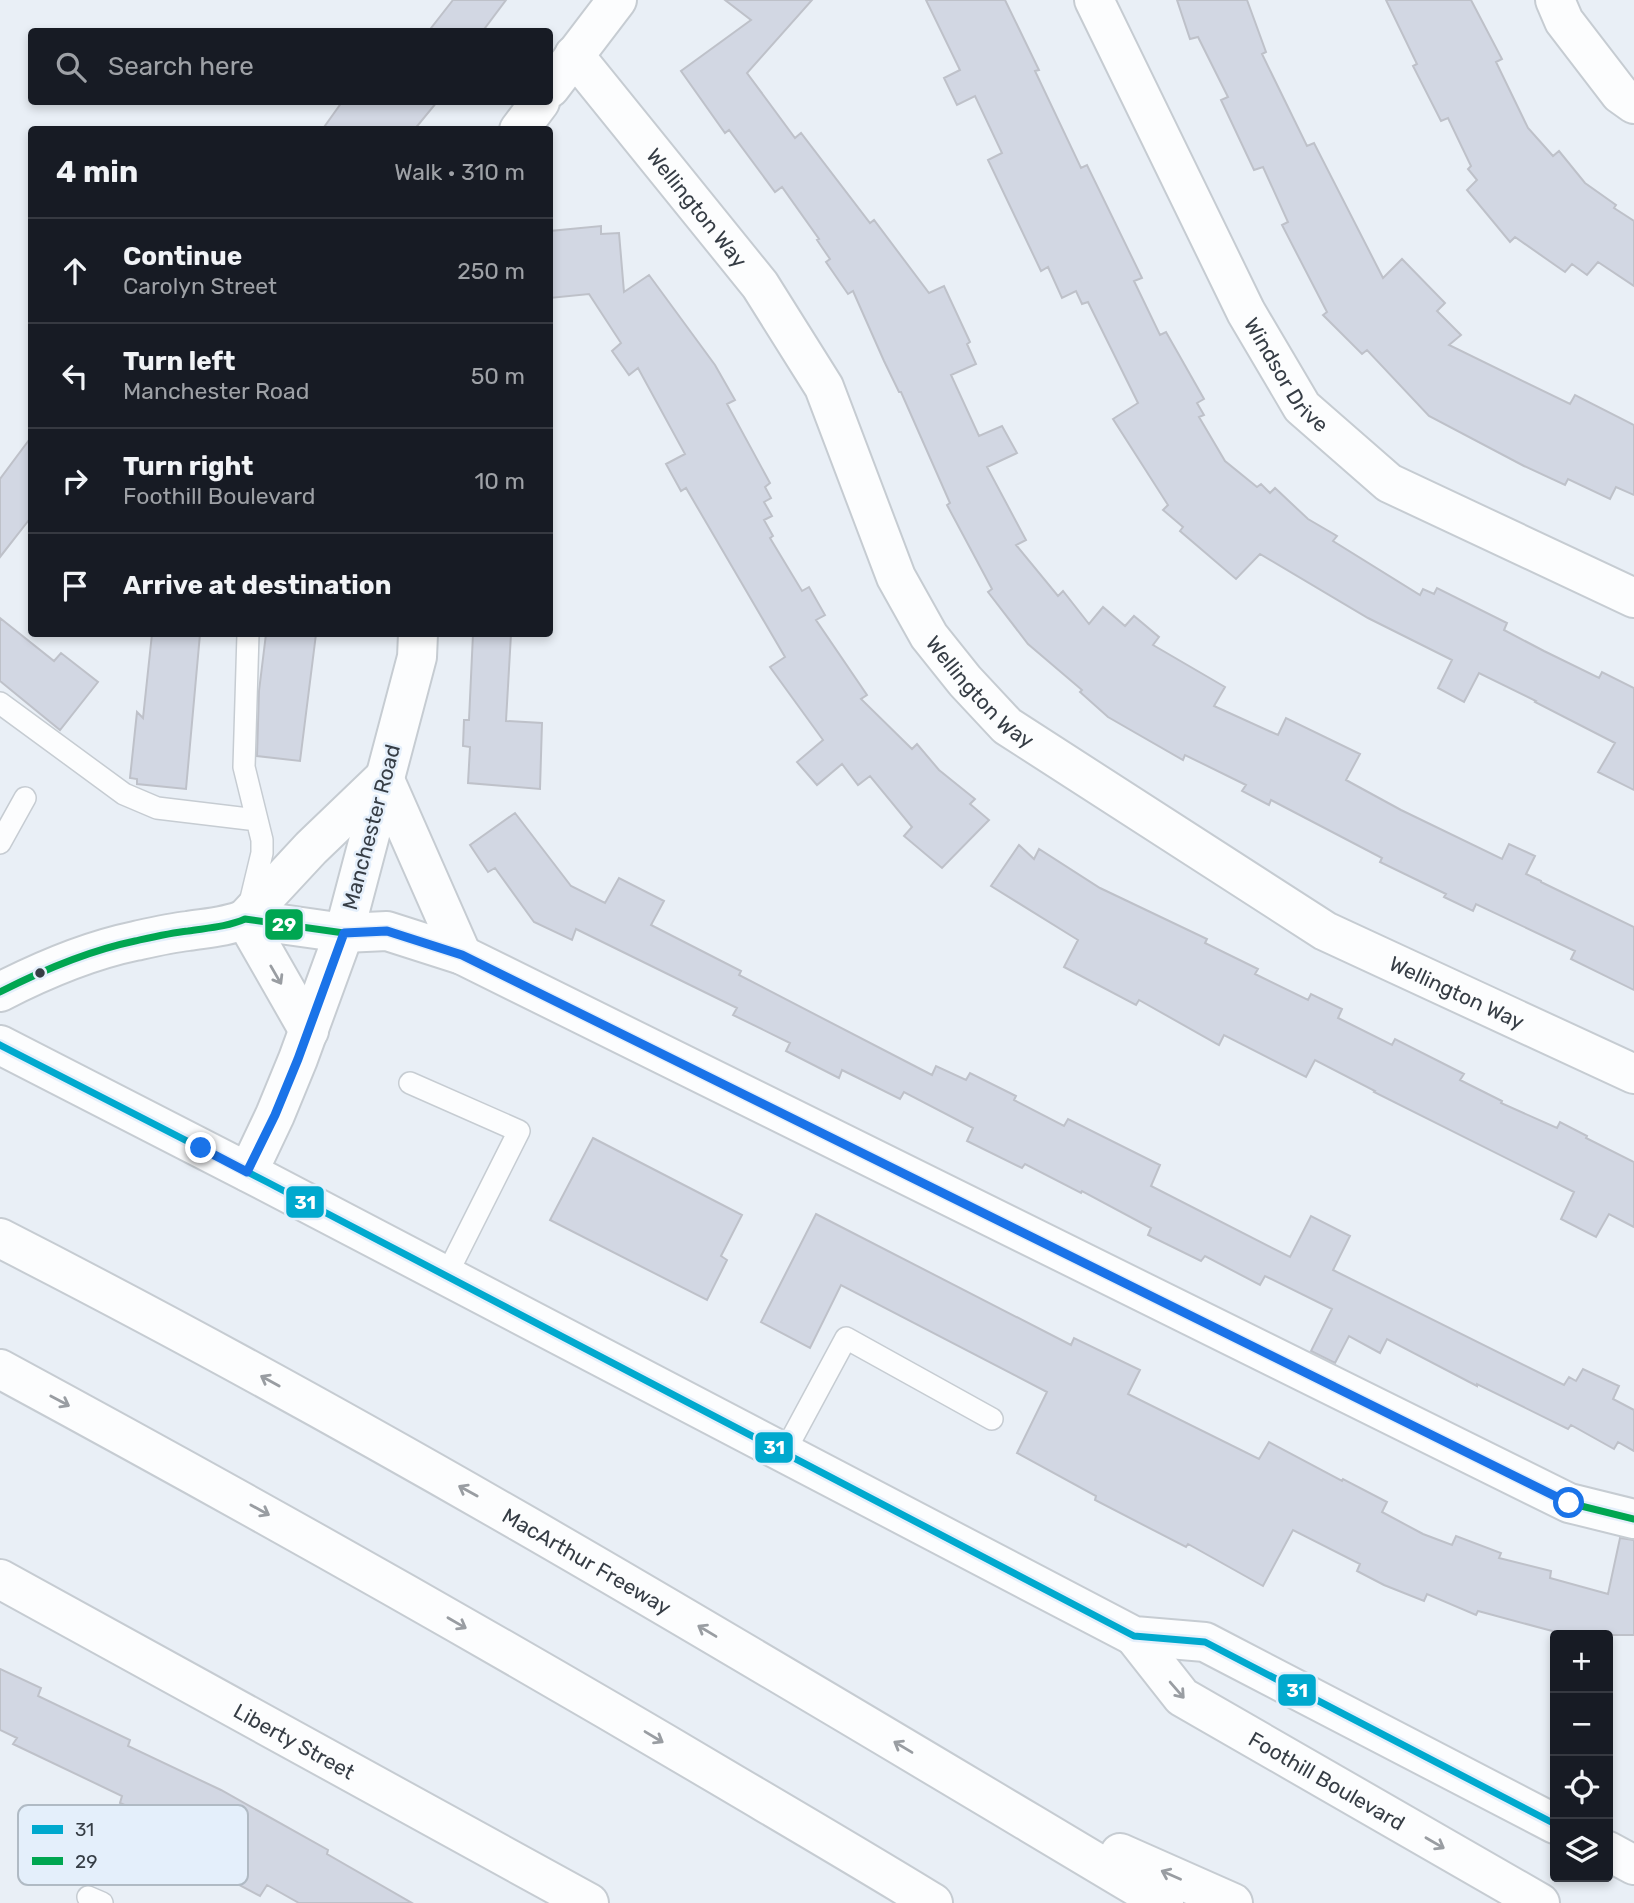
<!DOCTYPE html>
<html lang="en">
<head>
<meta charset="utf-8">
<style>
  body { margin:0; font-family:Rubik,sans-serif; background:#242831; color:#f1f3f6 }
  .controls { position:absolute; right:21px; bottom:21px; display:grid; overflow:hidden; border-radius:7px; box-shadow:0 4px 10px #0003 }
  .controls button { width:63px; height:63px; display:grid; place-items:center; padding:0; border:0; border-bottom:2px solid #363941; background:#171b24; color:#f1f3f6; font:35px sans-serif }
  .stop { position:absolute; width:21px; height:21px; margin:-16px; border:5px solid #1a73e8; border-radius:50%; background:#fff }
  .stop.end { background:#1a73e8; border-color:#fff; box-shadow:0 2px 7px #0008 }
  .list { margin:0; padding:0; list-style:none }
  h2 { display:flex; justify-content:space-between; align-items:center; height:91px; margin:0; padding:0 28px; font-size:30px }
  h2 small { font-size:23px; font-weight:400; color:#9ea1a6 }
  .list li { display:grid; grid-template-columns:46px 1fr auto; gap:21px; align-items:center; box-sizing:border-box; height:105px; padding:0 28px; border-top:2px solid #363941 }
  .list b { display:block; font-size:26px; white-space:nowrap }
  .list p { margin:0; font-size:23px; white-space:nowrap; color:#9ea1a6 }
  .list em { font-size:23px; font-style:normal; color:#9ea1a6 }
  .icon { flex:none; width:38px; height:38px; fill:none; stroke:currentColor; stroke-width:2; stroke-linecap:round; stroke-linejoin:round }
  .map { position:relative; flex:none; width:1634px; height:1903px; overflow:hidden }
  .search { position:absolute; background:#171b24; box-shadow:0 4px 10px #0003; left:28px; top:28px; width:525px; height:77px; display:flex; align-items:center; gap:18px; box-sizing:border-box; padding:0 24px; border-radius:7px; color:#9ea1a6; font-size:26px }
  .panel { position:absolute; background:#171b24; box-shadow:0 4px 10px #0003; left:28px; top:126px; width:525px; height:511px; border-radius:7px }
  .map>svg:first-child { display:block }
  .building { fill:#d2d7e3; stroke:#bec1c9; stroke-width:2 }
  .lines { fill:none; stroke-linecap:round; stroke-linejoin:round }
  .lane-casing { stroke:#c6ccd2; stroke-width:24 }
  .street-casing { stroke:#c6ccd2; stroke-width:42 }
  .secondary-casing { stroke:#c6ccd2; stroke-width:42 }
  .highway-casing { stroke:#c6ccd2; stroke-width:42 }
  .lane { stroke:#fcfdfe; stroke-width:21 }
  .street { stroke:#fcfdfe; stroke-width:38 }
  .secondary { stroke:#fcfdfe; stroke-width:38 }
  .highway { stroke:#fcfdfe; stroke-width:38 }
  .bus-1-casing { stroke:#e4effb; stroke-width:12 }
  .bus-2-casing { stroke:#e4effb; stroke-width:12 }
  .bus-1 { stroke:#00a9ce; stroke-width:7 }
  .bus-2 { stroke:#00a651; stroke-width:7 }
  .oneway { stroke:#999da2 }
  .route { stroke:#1a73e8; stroke-width:9 }
  .bus-dot { fill:#363d45; stroke:#e4effb; stroke-width:2.5 }
  .labels { text-anchor:middle; dominant-baseline:central; stroke-width:5; stroke-linejoin:round; paint-order:stroke }
  .street-label { font-size:21px; fill:#363d45; stroke:#e4effb }
  .key { fill:#e4effb; stroke:#b0bac4; stroke-width:2 }
  .key-label { font-size:19px; fill:#363d45 }
  .line-badge { stroke:#e4effb; stroke-width:2.5 }
  .badge-label { font-size:19px; text-anchor:middle; font-weight:bold; fill:#fff }
</style>
</head>
<body>
<div class="map">
<svg width="1634" height="1903" viewBox="0 0 1634 1903">
  <rect width="100%" height="100%" fill="#e9eff6"/>
  <!-- building -->
  <path class="building" d="M453,0H506L482,32H428Z
    M725,0H812L747,73L795,138L801,133L870,223L874,220L929,293L944,286L970,342L967,344L976,364L951,375L979,436L1002,426L1017,453L987,467L1026,540L1016,545L1058,596L1063,591L1089,624L1103,607L1125,626L1134,616L1159,637L1153,645L1225,687L1214,706L1278,735L1286,718L1360,754L1346,780L1401,810L1502,859L1509,844L1535,856L1526,874L1541,881V882L1634,927V990L1571,959L1575,951L1476,904L1473,911L1444,897L1446,894L1380,862L1382,858L1271,800L1269,805L1242,791L1246,785L1185,755L1183,760L1108,717L1080,692L1082,690L1028,644L988,592L992,589L947,505L950,503L901,392H899L884,361L853,291L848,294L826,262L830,259L817,240L819,239L782,187L775,192L729,130L725,133L681,71L751,20Z
    M926,0H1005L1039,70L1035,71L1081,168L1087,165L1142,278L1134,281L1160,335L1166,332L1204,399L1197,403L1204,415L1199,417L1225,461L1257,487L1261,484L1270,493L1275,488L1308,519L1337,536L1333,541L1420,595L1423,589L1434,594L1437,588L1507,623L1504,630L1544,651L1599,678L1602,672L1634,688V790L1598,772L1615,743L1535,702L1536,701L1479,673L1464,702L1438,688L1452,660L1368,618L1260,554L1236,579L1180,531L1183,527L1163,510L1168,505L1113,419L1138,403L1088,302L1082,304L1076,291L1062,298L1048,267L1041,271L988,160L1002,153L975,96L957,105L944,78L960,70Z
    M1177,0H1247L1266,52L1262,54L1307,146L1314,143L1383,278L1402,259L1445,303L1437,311L1461,335L1449,345L1570,404L1575,395L1634,425V495L1616,487L1610,499L1568,479L1565,485L1524,466L1429,416L1367,350L1362,354L1323,315L1327,312L1282,225L1288,222L1263,167L1254,170L1221,100L1228,97L1198,37L1190,39Z
    M1386,0H1471L1502,59L1496,62L1528,128L1553,156L1559,151L1585,183L1616,205L1614,208L1634,221V286L1598,262L1587,275L1572,264L1565,272L1515,237L1510,242L1467,190L1477,180L1468,169L1471,166L1448,118L1441,121L1413,66L1417,64Z
    M342,102H437L414,130H322Z
    M601,226V234L619,233L624,292L649,275L715,365L735,400L727,404L770,483L765,487L771,498L764,502L772,516L764,520L773,536L770,538L802,591L809,587L825,615L816,620L867,695L861,699L912,749L917,744L939,770L975,799L970,804L989,820L942,868L904,836L912,827L870,776L858,785L842,764L817,785L797,762L823,740L770,667L785,657L686,488L681,491L666,464L685,454L638,368L629,375L612,351L621,343L589,294L550,298V231Z
    M32,436V516L0,557V479Z
    M0,618L54,661L61,653L98,682L60,730L0,681Z
    M152,634H200L186,789L137,784V779L130,778L137,712L143,718Z
    M266,634H316L300,761L257,756L259,691Z
    M473,634H511L506,721L542,723L540,789L468,783L470,747L463,746L464,720H469Z
    M515,813L571,886L605,903L619,878L664,901L651,925L741,971L739,975L932,1075L936,1066L966,1080L970,1073L1016,1096L1014,1100L1064,1126L1068,1119L1160,1165L1151,1186L1290,1257L1311,1216L1350,1236L1333,1270L1564,1385L1569,1377L1576,1381L1583,1369L1619,1386L1613,1399L1634,1410V1451L1618,1442L1614,1449L1571,1425L1568,1429L1477,1384V1386L1387,1339L1380,1353L1349,1336L1335,1363L1311,1351L1332,1309L1265,1276L1260,1285L1205,1256L1201,1261L1148,1235L1151,1228L1082,1191L1081,1193L1025,1164L1022,1168L967,1141L973,1128L904,1092L900,1099L842,1070L839,1078L786,1051L790,1043L733,1015L737,1008L576,929L572,940L534,922L495,868L488,872L470,845Z
    M1019,845L1034,859L1039,849L1100,888L1207,939L1205,943L1258,969L1255,974L1308,1000L1311,994L1342,1009L1338,1018L1392,1045L1395,1039L1464,1074L1460,1080L1502,1101L1501,1103L1557,1128L1560,1122L1587,1136L1586,1138L1634,1162V1227L1609,1214L1596,1237L1561,1219L1574,1192L1374,1092L1375,1091L1315,1060L1306,1077L1224,1035L1219,1045L1139,1000L1136,1005L1064,967L1078,940L991,886Z
    M593,1138L742,1215L721,1256L727,1260L707,1300L550,1220Z
    M816,1214L1071,1345L1074,1338L1140,1370L1128,1394L1259,1459L1269,1442L1342,1481L1343,1479L1387,1502L1382,1512L1423,1534L1452,1545L1456,1536L1501,1553L1499,1558L1551,1571L1550,1578L1608,1594L1620,1538L1634,1540V1635H1567L1478,1611L1476,1615L1427,1594L1424,1601L1384,1585L1357,1571L1360,1564L1293,1530L1263,1586L1188,1544L1186,1547L1095,1500L1096,1496L1017,1453L1047,1392L841,1285L810,1348L761,1322Z
    M0,1669L41,1688L38,1696L130,1740L128,1746L221,1790L328,1850L327,1854L412,1903H299L267,1885L260,1896L215,1872L216,1870L142,1836L152,1817L120,1803L122,1796L13,1744L17,1738L0,1730Z"/>
  <g class="lines">
    <defs>
      <path id="lane" d="M248,634L244,767L262,840V853L249,907
        M0,703L124,794L157,808L257,820
        M0,843L25,798
        M410,1083L519,1131L446,1276
        M784,1453L846,1338L992,1419
        M88,1897L102,1903"/>
      <g id="street">
        <path id="s1" d="M1094,0L1246,312L1302,407L1389,483L1634,598"/>
        <path d="M1555,0L1564,21L1620,94L1634,104"/>
        <path id="s2" d="M574,55L760,285L824,387L896,577L929,636L965,681L1007,726L1325,931L1634,1074"/>
        <path d="M550,88L617,0"/>
        <path d="M519,130L540,102"/>
        <path d="M418,634L417,657L344,933L387,931L462,955L1569,1503L1634,1519"/>
        <path d="M309,1031L245,919L311,848L384,778L462,955"/>
      </g>
      <g id="secondary">
        <path d="M0,992C43,970 87,951 135,941C153,937 170,933 188,931C207,928 227,927 245,919L344,933L298,1059L275,1115L248,1172"/>
        <path d="M0,1045L267,1182L1134,1636L1205,1642L1555,1824"/>
        <path id="s3" d="M0,1579L589,1903"/>
        <path id="s4" d="M1134,1636L1182,1697L1540,1903"/>
        <path d="M1608,1851L1634,1865"/>
      </g>
      <g id="highway">
        <path id="s5" d="M0,1238C398,1441 780,1674 1164,1903"/>
        <path d="M0,1369C242,1500 482,1635 720,1776C791,1818 863,1860 933,1903"/>
        <path d="M1120,1853L1233,1903"/>
      </g>
    </defs>
    <!-- lane casing -->
    <use href="#lane" class="lane-casing"/>
    <!-- street casing -->
    <use href="#street" class="street-casing"/>
    <!-- secondary casing -->
    <use href="#secondary" class="secondary-casing"/>
    <!-- highway casing -->
    <use href="#highway" class="highway-casing"/>
    <!-- lane -->
    <use href="#lane" class="lane"/>
    <!-- street -->
    <use href="#street" class="street"/>
    <!-- secondary -->
    <use href="#secondary" class="secondary"/>
    <!-- highway -->
    <use href="#highway" class="highway"/>
    <defs>
      <path id="bus-1" d="M0,1045L267,1182L1134,1636L1205,1642L1555,1824"/>
      <path id="bus-2" d="M0,992C43,970 87,951 135,941C153,937 170,933 188,931C207,928 227,927 245,919L344,933L387,931L462,955L1569,1503L1634,1519"/>
    </defs>
    <!-- bus-1 casing -->
    <use href="#bus-1" class="bus-1-casing"/>
    <!-- bus-2 casing -->
    <use href="#bus-2" class="bus-2-casing"/>
    <!-- bus-1 -->
    <use href="#bus-1" class="bus-1"/>
    <!-- bus-2 -->
    <use href="#bus-2" class="bus-2"/>
  </g>
  <!-- one-way arrows -->
  <defs><path id="oneway-shaft" d="M-6 0H5M1.5-3L5.5 0L1.5 3" fill="none" stroke-width="1.6" stroke-linecap="round" stroke-linejoin="round" transform="scale(1.75)"/></defs>
  <g class="oneway">
    <use href="#oneway-shaft" transform="translate(276 975) rotate(60)"/>
    <use href="#oneway-shaft" transform="translate(270 1381) rotate(-151)"/>
    <use href="#oneway-shaft" transform="translate(60 1401) rotate(28)"/>
    <use href="#oneway-shaft" transform="translate(468 1491) rotate(-151)"/>
    <use href="#oneway-shaft" transform="translate(260 1510) rotate(29)"/>
    <use href="#oneway-shaft" transform="translate(457 1623) rotate(30)"/>
    <use href="#oneway-shaft" transform="translate(707 1631) rotate(-149)"/>
    <use href="#oneway-shaft" transform="translate(1177 1690) rotate(49)"/>
    <use href="#oneway-shaft" transform="translate(654 1737) rotate(31)"/>
    <use href="#oneway-shaft" transform="translate(903 1747) rotate(-149)"/>
    <use href="#oneway-shaft" transform="translate(1435 1843) rotate(30)"/>
    <use href="#oneway-shaft" transform="translate(1171 1875) rotate(-156)"/>
  </g>
  <g class="lines">
    <!-- route -->
    <path class="route" d="M201,1148L247,1172L275,1115L298,1059L344,933L387,931L462,955L1569,1503"/>
  </g>
  <!-- markers -->
  <circle class="bus-dot" cx="40" cy="973" r="6"/>
  <g class="labels">
    <!-- street labels -->
    <g class="street-label">
      <text stroke="none"><textPath href="#s2" startOffset="196">Wellington Way</textPath></text>
      <text stroke="none"><textPath href="#s1" startOffset="422">Windsor Drive</textPath></text>
      <text stroke="none"><textPath href="#s2" startOffset="763">Wellington Way</textPath></text>
      <text transform="translate(371 827) rotate(-75)">Manchester Road</text>
      <text stroke="none"><textPath href="#s2" startOffset="1330">Wellington Way</textPath></text>
      <text stroke="none"><textPath href="#s5" startOffset="670">MacArthur Freeway</textPath></text>
      <text stroke="none"><textPath href="#s3" startOffset="336">Liberty Street</textPath></text>
      <text stroke="none"><textPath href="#s4" startOffset="245">Foothill Boulevard</textPath></text>
    </g>
  </g>
  <!-- legend -->
  <rect x="18" y="1805" width="230" height="80" rx="10" class="key"/>
  <rect x="32" y="1825" width="31" height="9" fill="#00a9ce"/>
  <rect x="32" y="1857" width="31" height="8" fill="#00a651"/>
  <g class="key-label">
    <text x="75" y="1836">31</text>
    <text x="75" y="1868">29</text>
  </g>
  <g class="line-badge">
    <rect x="264" y="908" width="40" height="33" rx="7" fill="#00a651"/>
    <rect x="285" y="1185" width="40" height="34" rx="7" fill="#00a9ce"/>
    <rect x="754" y="1431" width="40" height="33" rx="7" fill="#00a9ce"/>
    <rect x="1277" y="1673" width="40" height="34" rx="7" fill="#00a9ce"/>
  </g>
  <g class="badge-label">
    <text x="284" y="931">29</text>
    <text x="305" y="1209">31</text>
    <text x="774" y="1454">31</text>
    <text x="1297" y="1697">31</text>
  </g>
</svg>
<div class="controls">
<button>+</button>
<button>−</button>
<button><svg class="icon" aria-label="locate" viewBox="0 0 24 24"><circle cx="12" cy="12" r="6"/><path d="M12 2v4M12 18v4M2 12h4M18 12h4"/></svg></button>
<button><svg class="icon" aria-label="layers" viewBox="0 0 24 24"><path d="M12 4l9 5-9 5-9-5zM3 14l9 5 9-5"/></svg></button>
</div>
<div class="stop" style="left:1569px;top:1503px"></div>
<div class="stop end" style="left:201px;top:1148px"></div>
<div class="search"><svg class="icon" aria-label="search" viewBox="0 0 24 24"><circle cx="10" cy="10" r="6"/><path d="M15 15l6 6"/></svg>Search here</div>
<section class="panel">
<h2>4 min<small>Walk · 310 m</small></h2>
<ul class="list">
<li><svg class="icon" aria-label="ahead" viewBox="0 0 24 24"><path d="M12 20V5M6 11l6-6 6 6"/></svg><div><b>Continue</b><p>Carolyn Street</p></div><em>250 m</em></li>
<li><svg class="icon" aria-label="left" viewBox="0 0 24 24"><path d="M17 20v-9H6M10 6l-5 5 5 5"/></svg><div><b>Turn left</b><p>Manchester Road</p></div><em>50 m</em></li>
<li><svg class="icon" aria-label="right" viewBox="0 0 24 24"><path d="M7 20v-9h11M14 6l5 5-5 5"/></svg><div><b>Turn right</b><p>Foothill Boulevard</p></div><em>10 m</em></li>
<li><svg class="icon" aria-label="arrive" viewBox="0 0 24 24"><path d="M6 21V4h12l-3 4 3 4H6"/></svg><div><b>Arrive at destination</b></div></li>
</ul>
</section>
</div>
</body>
</html>
